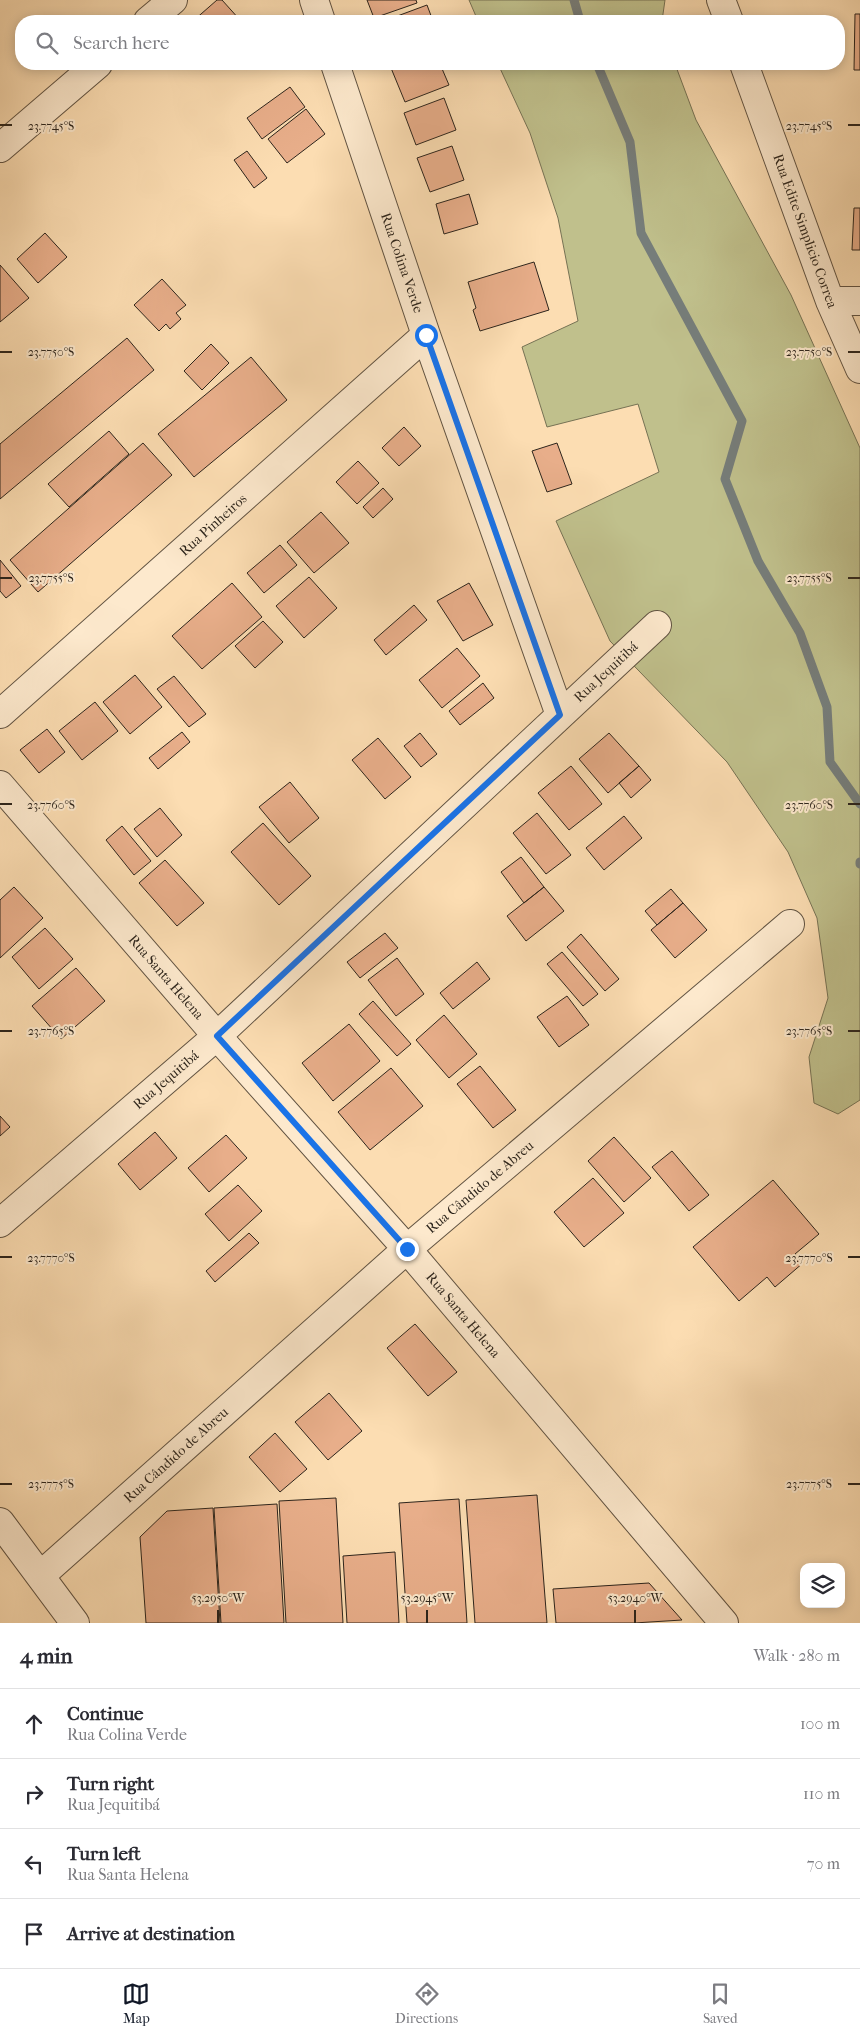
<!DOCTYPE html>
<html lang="en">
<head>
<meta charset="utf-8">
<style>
  body { margin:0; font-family:"IM FELL French Canon",serif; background:#f2f2f3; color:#2b2b33 }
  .controls { position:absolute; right:15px; bottom:15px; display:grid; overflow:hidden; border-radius:10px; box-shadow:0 2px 12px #0003 }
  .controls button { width:45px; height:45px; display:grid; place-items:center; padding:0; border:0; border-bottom:1px solid #e1e1e2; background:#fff; color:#2b2b33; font:25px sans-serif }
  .stop { position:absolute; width:15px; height:15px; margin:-11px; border:4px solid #1a73e8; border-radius:50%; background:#fff }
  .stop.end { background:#1a73e8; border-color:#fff; box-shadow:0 1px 5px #0008 }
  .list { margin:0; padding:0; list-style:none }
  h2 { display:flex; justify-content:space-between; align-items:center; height:65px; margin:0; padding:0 20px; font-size:21px }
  h2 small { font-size:16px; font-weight:400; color:#7c7c81 }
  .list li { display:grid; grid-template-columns:32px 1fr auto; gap:15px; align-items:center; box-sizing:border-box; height:70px; padding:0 20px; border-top:1px solid #e1e1e2 }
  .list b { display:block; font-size:19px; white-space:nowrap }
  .list p { margin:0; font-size:16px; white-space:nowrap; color:#7c7c81 }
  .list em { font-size:16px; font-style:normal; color:#7c7c81 }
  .icon { flex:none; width:28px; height:28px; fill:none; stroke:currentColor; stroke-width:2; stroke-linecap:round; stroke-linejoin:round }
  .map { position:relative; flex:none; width:860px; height:1623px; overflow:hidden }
  .search { position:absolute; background:#fff; box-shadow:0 2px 12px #0003; left:15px; right:15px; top:15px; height:55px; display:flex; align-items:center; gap:12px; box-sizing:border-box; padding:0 18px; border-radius:20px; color:#7c7c81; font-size:19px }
  .sheet { height:345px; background:#fff }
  nav { display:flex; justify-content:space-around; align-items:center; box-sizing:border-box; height:70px; border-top:1px solid #e1e1e2; background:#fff; font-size:14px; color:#7c7c81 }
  nav a { display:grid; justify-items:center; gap:2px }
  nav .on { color:#111827 }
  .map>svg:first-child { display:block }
  .green { fill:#c0c08c; stroke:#767254 }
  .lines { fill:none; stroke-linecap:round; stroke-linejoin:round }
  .stream { stroke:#767d7a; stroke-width:9 }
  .building { fill:#e8ae8a; stroke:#2d251c }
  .street-casing { stroke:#615342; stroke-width:30 }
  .street { stroke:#fde9cd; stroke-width:28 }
  .route { stroke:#1a73e8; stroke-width:6 }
  .ticks { fill:none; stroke:#2d251c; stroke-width:2 }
  .labels { text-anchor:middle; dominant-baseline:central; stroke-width:4; stroke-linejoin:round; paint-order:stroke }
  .street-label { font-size:14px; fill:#2d251c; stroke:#fde9cd }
  .ticks-label { font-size:12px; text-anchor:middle; fill:#2d251c; stroke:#fde9cd; stroke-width:4; stroke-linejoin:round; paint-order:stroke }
</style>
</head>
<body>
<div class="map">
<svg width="860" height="1623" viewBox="0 0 860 1623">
  <rect width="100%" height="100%" fill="#fcddb2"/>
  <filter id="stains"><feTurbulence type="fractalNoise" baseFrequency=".004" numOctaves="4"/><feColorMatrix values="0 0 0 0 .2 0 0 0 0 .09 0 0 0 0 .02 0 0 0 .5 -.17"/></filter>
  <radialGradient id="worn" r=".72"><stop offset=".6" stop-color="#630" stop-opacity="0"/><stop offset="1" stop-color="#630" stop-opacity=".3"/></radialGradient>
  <!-- green -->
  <path class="green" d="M469,0H665L662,21H478Z
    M498,64H675L696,120L791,295L860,448V1100L838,1114L814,1103L809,1057L828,998L817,918L788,852L727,762L610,641L556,521L659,472L638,404L547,427L522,347L578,321L558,218L530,133Z"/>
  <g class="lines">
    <!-- stream -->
    <path class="stream" d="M574,0L580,21
      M597,64L630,142L641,233L742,421L725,479L758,561L800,633L827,707L830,762L860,804
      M860,862V864"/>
  </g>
  <!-- building -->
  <path class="building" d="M217,0H222L240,20L193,21Z
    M367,0H416L417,3L374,18Z
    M427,5L433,21H393L392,18Z
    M855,14H860V70H854Z
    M401,64H440L449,85L405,102L391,68Z
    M290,87L305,107L262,139L247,118Z
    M444,98L456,130L416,145L404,113Z
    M306,109L325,134L287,163L268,139Z
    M452,146L464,180L430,192L417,158Z
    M247,151L267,178L254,188L234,160Z
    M469,194L478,224L444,234L436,204Z
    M854,208H860V250H852Z
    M45,233L67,257L38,283L17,259Z
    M534,262L549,310L480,331L473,310L476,308L468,282Z
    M0,265L29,298L0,322Z
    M162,279L186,305L176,313L181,319L170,329L166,324L159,331L134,305Z
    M127,338L154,370L0,499V444Z
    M211,344L229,363L202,390L184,371Z
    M251,357L287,400L194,477L158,434Z
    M404,427L421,446L399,466L382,448Z
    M109,431L129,454L69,507L48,484Z
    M143,443L172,475L38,592L10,560Z
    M557,443L572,484L547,492L532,451Z
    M358,461L379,483L357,504L336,482Z
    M383,488L393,499L373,518L363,507Z
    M321,512L349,543L314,573L287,542Z
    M280,545L297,565L264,593L247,573Z
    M0,560L21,586L6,598L0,591Z
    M309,577L337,608L304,638L276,606Z
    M232,583L262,617L202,669L172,636Z
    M469,583L493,625L463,641L437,601Z
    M414,605L427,620L386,655L374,640Z
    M263,621L283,642L255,668L235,646Z
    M457,648L480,676L442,708L419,680Z
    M135,675L162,707L130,734L103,702Z
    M174,676L206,714L189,727L157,689Z
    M483,683L494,698L460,725L449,711Z
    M95,702L118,731L82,760L59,731Z
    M47,729L65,752L39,773L20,750Z
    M182,732L190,742L158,769L149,758Z
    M420,733L437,754L421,767L404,746Z
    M609,733L639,766L608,793L579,759Z
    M378,738L411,777L385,799L352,760Z
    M571,766L602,804L569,830L538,793Z
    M639,766L651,780L631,798L619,783Z
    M290,782L319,818L289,843L259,807Z
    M160,808L182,835L157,857L134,829Z
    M537,813L571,855L546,874L513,833Z
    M624,816L642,838L604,870L586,848Z
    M263,823L311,876L279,905L231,852Z
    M122,826L151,861L134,875L106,840Z
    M521,857L544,887L524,903L501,872Z
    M165,860L204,903L177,926L139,883Z
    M14,887L43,918L0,958V900Z
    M544,887L564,911L526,941L507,916Z
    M671,889L683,903L657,925L645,911Z
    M683,903L707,930L675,958L651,930Z
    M45,928L73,959L39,989L12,957Z
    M385,933L398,948L360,978L347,962Z
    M581,934L619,979L605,991L567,947Z
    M562,952L598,994L583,1006L547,964Z
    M397,958L424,994L396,1016L368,980Z
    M477,962L490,979L453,1009L440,993Z
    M76,968L105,1001L61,1039L32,1006Z
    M567,996L589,1025L559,1047L537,1017Z
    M373,1001L411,1044L397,1056L359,1014Z
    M444,1015L477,1054L449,1078L416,1040Z
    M349,1024L380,1061L333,1101L302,1063Z
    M480,1066L516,1110L493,1128L457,1084Z
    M391,1068L423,1106L370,1150L338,1112Z
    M0,1116L10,1127L0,1136Z
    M155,1132L177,1158L140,1190L118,1164Z
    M226,1135L247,1158L209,1192L188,1168Z
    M614,1137L651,1178L624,1202L588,1161Z
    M672,1151L709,1195L689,1211L652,1167Z
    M593,1178L624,1213L584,1247L554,1212Z
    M773,1180L819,1234L795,1254L803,1263L775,1287L767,1277L739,1301L693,1247Z
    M238,1185L262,1211L229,1241L205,1214Z
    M249,1233L259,1243L215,1282L206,1271Z
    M415,1324L457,1372L428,1396L387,1348Z
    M329,1393L362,1431L328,1460L295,1422Z
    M275,1433L307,1469L280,1492L249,1457Z
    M537,1495L547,1623H475L466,1500Z
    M336,1498L343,1623H286L279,1501Z
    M459,1499L467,1623H407L399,1503Z
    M277,1504L284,1623H221L214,1508Z
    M213,1508L220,1623H146L140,1537L167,1511Z
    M395,1552L399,1623H347L343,1556Z
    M649,1583L682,1620L634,1623H556L553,1589Z"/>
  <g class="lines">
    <defs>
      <path id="street" d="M314,0L321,21
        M721,0L729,21
        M148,21L173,0
        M335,64L426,335L560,715
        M744,64L830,301L860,369
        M0,148L98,64
        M830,301H860
        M0,714L426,335
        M0,785L217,1036L407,1249L724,1623
        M0,1223L217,1036L657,625
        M0,1522L75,1623
        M40,1576L407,1249L790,924"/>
    </defs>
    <!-- street casing -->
    <use href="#street" class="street-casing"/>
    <!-- street -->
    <use href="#street" class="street"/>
  </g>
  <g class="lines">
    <!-- route -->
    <path class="route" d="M407,1249L217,1036L560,715L426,335"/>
  </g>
  <!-- ticks -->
  <path class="ticks" d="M0,125H12M848,125H860M0,352H12M848,352H860M0,578H12M848,578H860M0,804H12M848,804H860M0,1031H12M848,1031H860M0,1257H12M848,1257H860M0,1484H12M848,1484H860M218,1610V1623M427,1610V1623M635,1610V1623"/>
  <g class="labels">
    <!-- street labels -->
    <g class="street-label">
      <text transform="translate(805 231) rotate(70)">Rua Edite Simplicio Correa</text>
      <text transform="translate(402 263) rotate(71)">Rua Colina Verde</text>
      <text transform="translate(213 525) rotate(-42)">Rua Pinheiros</text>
      <text transform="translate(606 672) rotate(-43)">Rua Jequitibá</text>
      <text transform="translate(166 977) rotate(49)">Rua Santa Helena</text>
      <text transform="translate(166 1080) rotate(-41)">Rua Jequitibá</text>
      <text transform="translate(480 1187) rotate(-40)">Rua Cândido de Abreu</text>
      <text transform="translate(463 1315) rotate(50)">Rua Santa Helena</text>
      <text transform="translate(176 1455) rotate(-42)">Rua Cândido de Abreu</text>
    </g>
  </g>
  <g class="ticks-label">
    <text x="51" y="130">23.7745°S</text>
    <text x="809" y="130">23.7745°S</text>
    <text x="51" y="356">23.7750°S</text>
    <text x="809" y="356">23.7750°S</text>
    <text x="51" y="582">23.7755°S</text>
    <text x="809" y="582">23.7755°S</text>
    <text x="51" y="809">23.7760°S</text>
    <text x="809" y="809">23.7760°S</text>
    <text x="51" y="1035">23.7765°S</text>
    <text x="809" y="1035">23.7765°S</text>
    <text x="51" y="1262">23.7770°S</text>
    <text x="809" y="1262">23.7770°S</text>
    <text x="51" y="1488">23.7775°S</text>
    <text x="809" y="1488">23.7775°S</text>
    <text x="218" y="1602">53.2950°W</text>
    <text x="427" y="1602">53.2945°W</text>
    <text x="635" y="1602">53.2940°W</text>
  </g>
  <rect width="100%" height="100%" filter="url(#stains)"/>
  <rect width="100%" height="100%" fill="url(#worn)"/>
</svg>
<div class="controls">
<button><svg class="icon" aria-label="layers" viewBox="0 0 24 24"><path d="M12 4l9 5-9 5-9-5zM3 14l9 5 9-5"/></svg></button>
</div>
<div class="stop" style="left:426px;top:335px"></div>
<div class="stop end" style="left:407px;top:1249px"></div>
<div class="search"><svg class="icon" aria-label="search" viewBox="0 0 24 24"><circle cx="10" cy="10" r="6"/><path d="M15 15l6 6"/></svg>Search here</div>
</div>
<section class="sheet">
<h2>4 min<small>Walk · 280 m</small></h2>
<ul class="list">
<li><svg class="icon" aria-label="ahead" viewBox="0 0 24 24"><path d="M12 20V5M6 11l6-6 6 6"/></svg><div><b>Continue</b><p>Rua Colina Verde</p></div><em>100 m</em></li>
<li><svg class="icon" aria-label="right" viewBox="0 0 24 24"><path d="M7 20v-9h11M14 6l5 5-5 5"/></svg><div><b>Turn right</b><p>Rua Jequitibá</p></div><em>110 m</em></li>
<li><svg class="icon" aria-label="left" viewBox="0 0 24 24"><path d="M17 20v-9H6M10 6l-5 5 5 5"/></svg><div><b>Turn left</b><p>Rua Santa Helena</p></div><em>70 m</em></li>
<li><svg class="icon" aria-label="arrive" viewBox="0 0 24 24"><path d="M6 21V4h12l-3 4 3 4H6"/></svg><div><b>Arrive at destination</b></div></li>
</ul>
</section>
<nav>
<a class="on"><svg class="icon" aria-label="map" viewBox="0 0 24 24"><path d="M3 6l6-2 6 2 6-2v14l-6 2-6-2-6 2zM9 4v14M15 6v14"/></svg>Map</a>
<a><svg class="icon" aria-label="directions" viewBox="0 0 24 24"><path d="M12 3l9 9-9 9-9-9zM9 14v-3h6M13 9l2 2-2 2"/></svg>Directions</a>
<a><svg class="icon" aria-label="saved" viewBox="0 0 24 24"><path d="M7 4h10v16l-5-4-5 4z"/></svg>Saved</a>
</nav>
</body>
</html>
